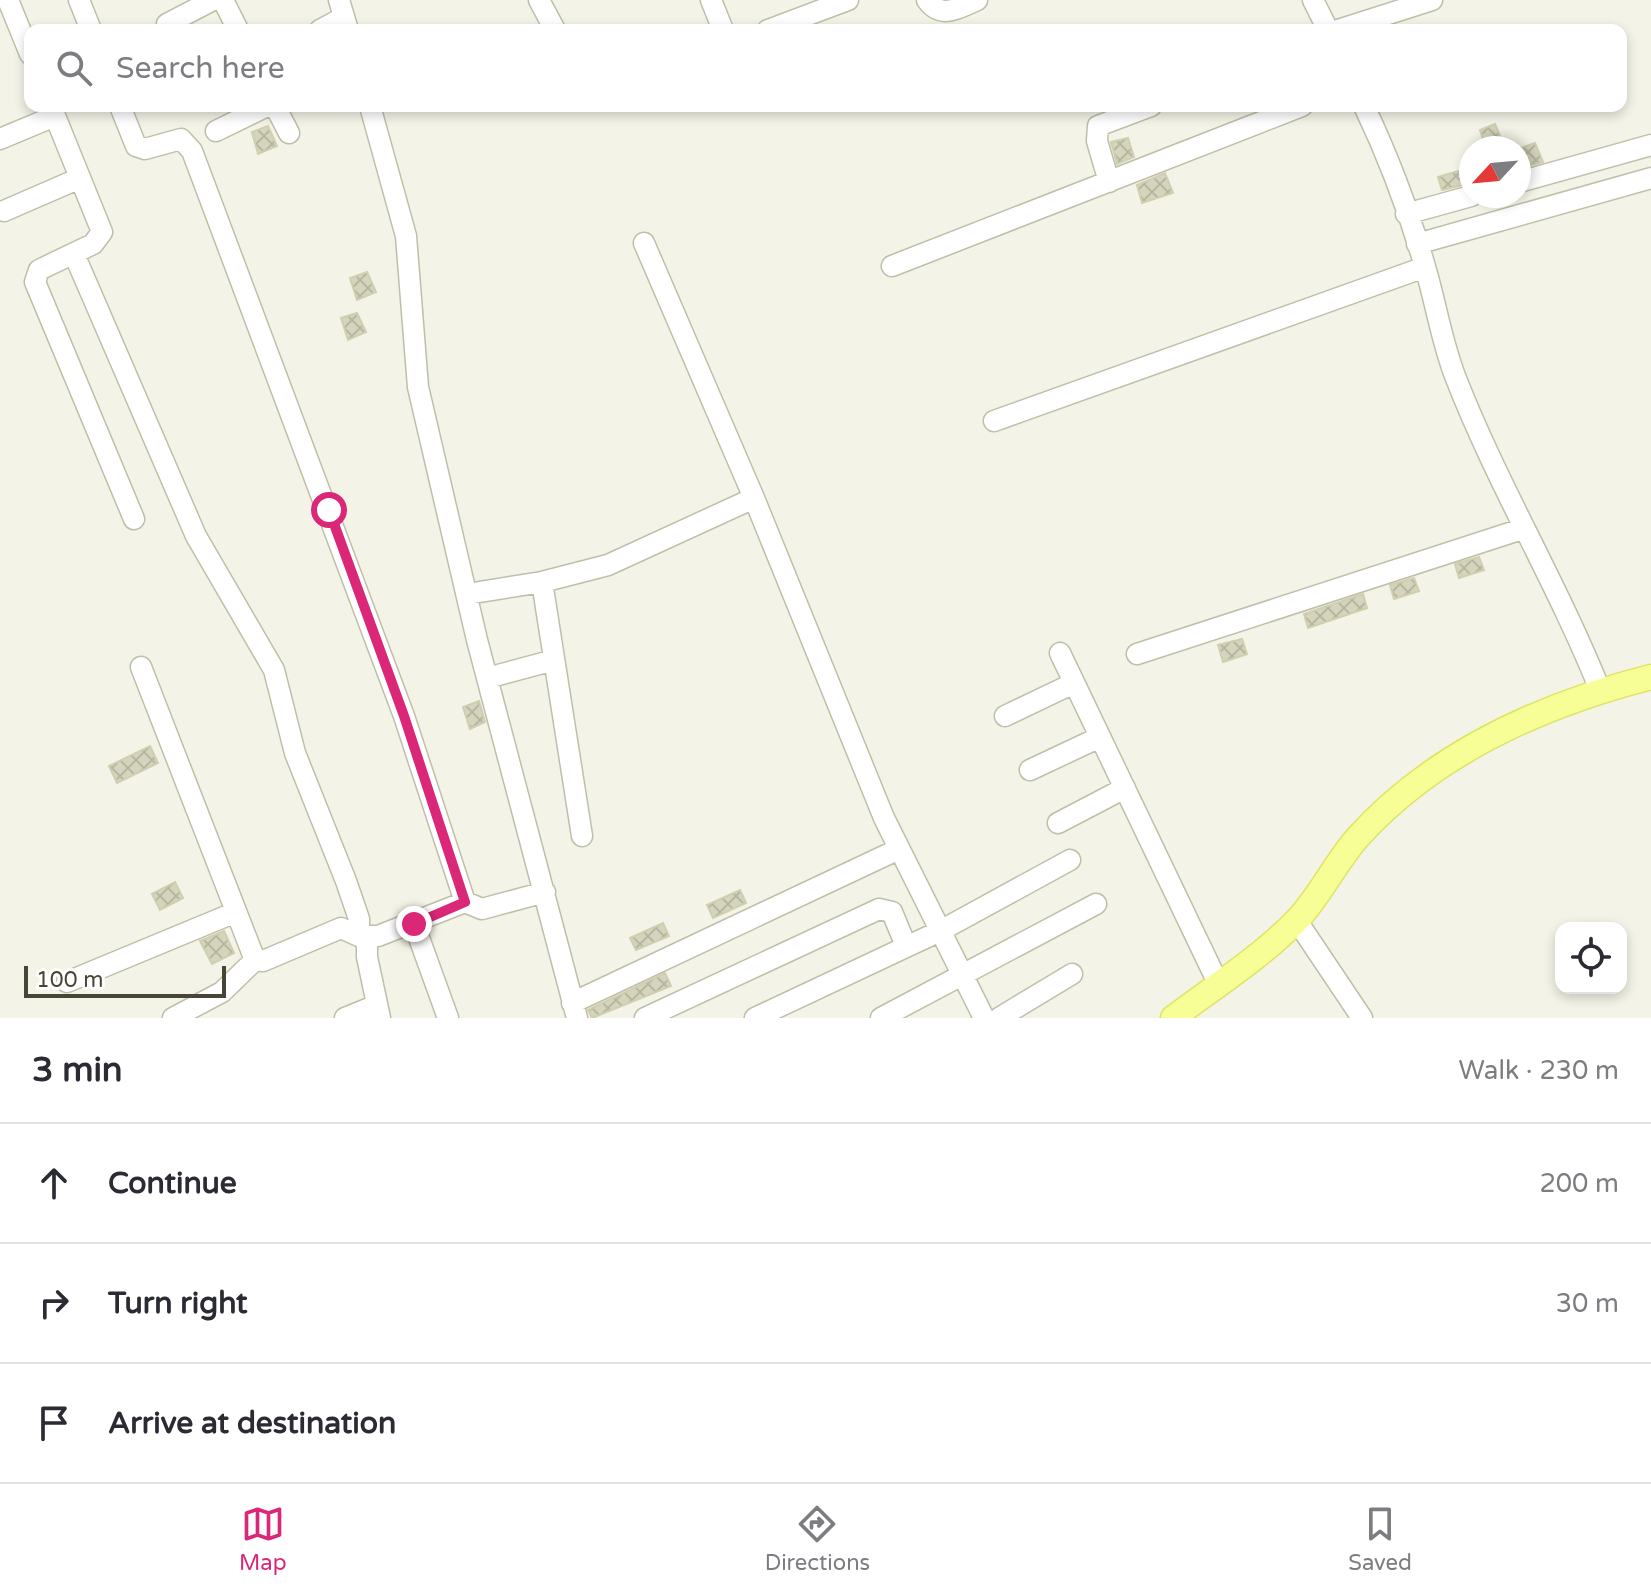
<!DOCTYPE html>
<html lang="en">
<head>
<meta charset="utf-8">
<style>
  body { margin:0; font-family:"Varela Round",sans-serif; background:#f2f2f3; color:#2b2b33 }
  .controls { position:absolute; right:24px; bottom:24px; display:grid; overflow:hidden; border-radius:16px; box-shadow:0 4px 12px #0003 }
  .controls button { width:72px; height:72px; display:grid; place-items:center; padding:0; border:0; border-bottom:2px solid #e1e1e2; background:#fff; color:#2b2b33; font:40px sans-serif }
  .compass { position:absolute; left:1459px; top:136px; width:72px; height:72px; border-radius:50%; background:#fff; box-shadow:0 4px 12px #0003; rotate:244deg }
  .scale { position:absolute; left:24px; bottom:20px; width:202px; box-sizing:border-box; padding-left:8px; border:4px solid #474636; border-top:0; font-size:22px; line-height:28px; white-space:nowrap; color:#474636; -webkit-text-stroke:6px #fff; paint-order:stroke }
  .stop { position:absolute; width:24px; height:24px; margin:-18px; border:6px solid #db2777; border-radius:50%; background:#fff }
  .stop.end { background:#db2777; border-color:#fff; box-shadow:0 2px 8px #0008 }
  .list { margin:0; padding:0; list-style:none }
  h2 { display:flex; justify-content:space-between; align-items:center; height:104px; margin:0; padding:0 32px; font-size:34px }
  h2 small { font-size:26px; font-weight:400; color:#7c7c81 }
  .list li { display:grid; grid-template-columns:52px 1fr auto; gap:24px; align-items:center; box-sizing:border-box; height:120px; padding:0 32px; border-top:2px solid #e1e1e2 }
  .list b { display:block; font-size:30px; white-space:nowrap }
  .list em { font-size:26px; font-style:normal; color:#7c7c81 }
  .icon { flex:none; width:44px; height:44px; fill:none; stroke:currentColor; stroke-width:2; stroke-linecap:round; stroke-linejoin:round }
  .map { position:relative; flex:none; width:1651px; height:1018px; overflow:hidden }
  .search { position:absolute; background:#fff; box-shadow:0 4px 12px #0003; left:24px; right:24px; top:24px; height:88px; display:flex; align-items:center; gap:20px; box-sizing:border-box; padding:0 28px; border-radius:16px; color:#7c7c81; font-size:30px }
  .sheet { height:464px; background:#fff }
  nav { display:flex; justify-content:space-around; align-items:center; box-sizing:border-box; height:112px; border-top:2px solid #e1e1e2; background:#fff; font-size:22px; color:#7c7c81 }
  nav a { display:grid; justify-items:center; gap:4px }
  nav .on { color:#db2777 }
  .map>svg:first-child { display:block }
  .building { fill:url(#building-cross-hatch); stroke:#d0cfaf; stroke-width:2 }
  .lines { fill:none; stroke-linecap:round; stroke-linejoin:round }
  .minor-casing { stroke:#bfbfa9; stroke-width:23 }
  .major-casing { stroke:#dde464; stroke-width:27 }
  .minor { stroke:#fff; stroke-width:20 }
  .major { stroke:#f7fe95; stroke-width:24 }
  .route { stroke:#db2777; stroke-width:10 }
</style>
</head>
<body>
<div class="map">
<svg width="1651" height="1018" viewBox="0 0 1651 1018">
  <defs>
    <pattern id="building-cross-hatch" width="8" height="8" patternUnits="userSpaceOnUse" patternTransform="scale(2)"><rect width="8" height="8" fill="#d5d4bc"/><path d="M0 0l8 8M0 8l8-8" fill="none" stroke="#b8b7a2"/></pattern>
  </defs>
  <rect width="100%" height="100%" fill="#f3f3e7"/>
  <!-- building -->
  <path class="building" d="M1495,124L1505,148H1486L1480,130Z
    M268,126L277,146L258,154L252,132Z
    M1128,138L1134,157L1117,164L1111,142Z
    M1535,143L1543,162L1526,166L1521,148Z
    M1462,170L1467,184L1442,190L1438,177Z
    M1165,173L1173,193L1142,203L1137,185Z
    M367,272L376,292L357,300L350,278Z
    M357,313L366,332L348,340L341,318Z
    M1479,557L1484,570L1459,578L1455,564Z
    M1414,578L1419,591L1394,599L1390,585Z
    M1363,594L1367,608L1308,628L1304,614Z
    M1242,639L1247,654L1223,662L1218,645Z
    M479,701L485,722L470,729L463,707Z
    M150,746L158,763L117,783L109,766Z
    M175,882L183,898L160,910L152,894Z
    M740,890L746,903L713,918L707,905Z
    M663,923L669,936L636,950L630,938Z
    M224,931L234,953L212,964L200,941Z
    M665,973L671,986L592,1018L588,1010Z"/>
  <g class="lines">
    <defs>
      <path id="minor" d="M8,0L30,54
        M79,0L91,30
        M223,0L238,30
        M339,0L348,30
        M539,0L555,30
        M711,0L723,30
        M927,0C941,20 959,8 977,0
        M1313,0L1328,30
        M167,24L213,0
        M320,30L344,17
        M768,30L848,0
        M1338,30L1432,0
        M51,106L102,232L93,244L39,270L35,282L134,519
        M120,106L136,146L145,149L181,139L192,151L404,716L465,902L482,909L545,892
        M275,106L289,133
        M370,106L406,236L418,387L477,640L577,1018
        M1364,106C1389,158 1410,215 1426,270C1436,305 1442,342 1455,376C1497,484 1557,583 1600,690
        M216,131L267,106
        M0,139L55,116
        M1109,182L1097,141L1098,126L1151,106
        M1519,182L1651,145
        M4,211L80,178
        M1406,214L1471,196
        M644,243L754,498L884,818L984,1018
        M1417,244L1651,178
        M74,254L196,536L274,670L295,753L346,881L359,919V936
        M892,266L1302,106
        M994,421L1425,267
        M542,582L582,836
        M467,594L542,582L608,565L754,498
        M1060,653L1218,983
        M1137,654L1522,529
        M141,667L255,960L263,961L341,928L359,936H378L465,902
        M487,678L554,660
        M1005,716L1074,683
        M1030,770L1100,737
        M1058,823L1125,788
        M1297,921L1362,1018
        M414,924L448,1018
        M367,938V957L380,1018
        M67,982L236,912
        M572,1003L899,849
        M173,1018L222,992L255,960
        M345,1018L377,1005
        M645,1018L879,909L892,912L906,946
        M755,1018L940,931L1070,860
        M881,1018L1096,904
        M999,1018L1072,974"/>
      <path id="major" d="M1173,1018C1211,989 1264,955 1297,920C1320,896 1335,863 1358,837C1435,752 1541,705 1651,677"/>
    </defs>
    <!-- minor casing -->
    <use href="#minor" class="minor-casing"/>
    <!-- major casing -->
    <use href="#major" class="major-casing"/>
    <!-- minor -->
    <use href="#minor" class="minor"/>
    <!-- major -->
    <use href="#major" class="major"/>
  </g>
  <g class="lines">
    <!-- route -->
    <path class="route" d="M329,510L404,716L465,902L414,924"/>
  </g>
</svg>
<div class="controls">
<button><svg class="icon" aria-label="locate" viewBox="0 0 24 24"><circle cx="12" cy="12" r="6"/><path d="M12 2v4M12 18v4M2 12h4M18 12h4"/></svg></button>
</div>
<svg class="compass" viewBox="-18 -18 36 36"><path d="M0-13l5 13h-10z" fill="#e53935"/><path d="M0 13l5-13h-10z" fill="#7c7c81"/></svg>
<div class="scale">100 m</div>
<div class="stop" style="left:329px;top:510px"></div>
<div class="stop end" style="left:414px;top:924px"></div>
<div class="search"><svg class="icon" aria-label="search" viewBox="0 0 24 24"><circle cx="10" cy="10" r="6"/><path d="M15 15l6 6"/></svg>Search here</div>
</div>
<section class="sheet">
<h2>3 min<small>Walk · 230 m</small></h2>
<ul class="list">
<li><svg class="icon" aria-label="ahead" viewBox="0 0 24 24"><path d="M12 20V5M6 11l6-6 6 6"/></svg><div><b>Continue</b></div><em>200 m</em></li>
<li><svg class="icon" aria-label="right" viewBox="0 0 24 24"><path d="M7 20v-9h11M14 6l5 5-5 5"/></svg><div><b>Turn right</b></div><em>30 m</em></li>
<li><svg class="icon" aria-label="arrive" viewBox="0 0 24 24"><path d="M6 21V4h12l-3 4 3 4H6"/></svg><div><b>Arrive at destination</b></div></li>
</ul>
</section>
<nav>
<a class="on"><svg class="icon" aria-label="map" viewBox="0 0 24 24"><path d="M3 6l6-2 6 2 6-2v14l-6 2-6-2-6 2zM9 4v14M15 6v14"/></svg>Map</a>
<a><svg class="icon" aria-label="directions" viewBox="0 0 24 24"><path d="M12 3l9 9-9 9-9-9zM9 14v-3h6M13 9l2 2-2 2"/></svg>Directions</a>
<a><svg class="icon" aria-label="saved" viewBox="0 0 24 24"><path d="M7 4h10v16l-5-4-5 4z"/></svg>Saved</a>
</nav>
</body>
</html>
